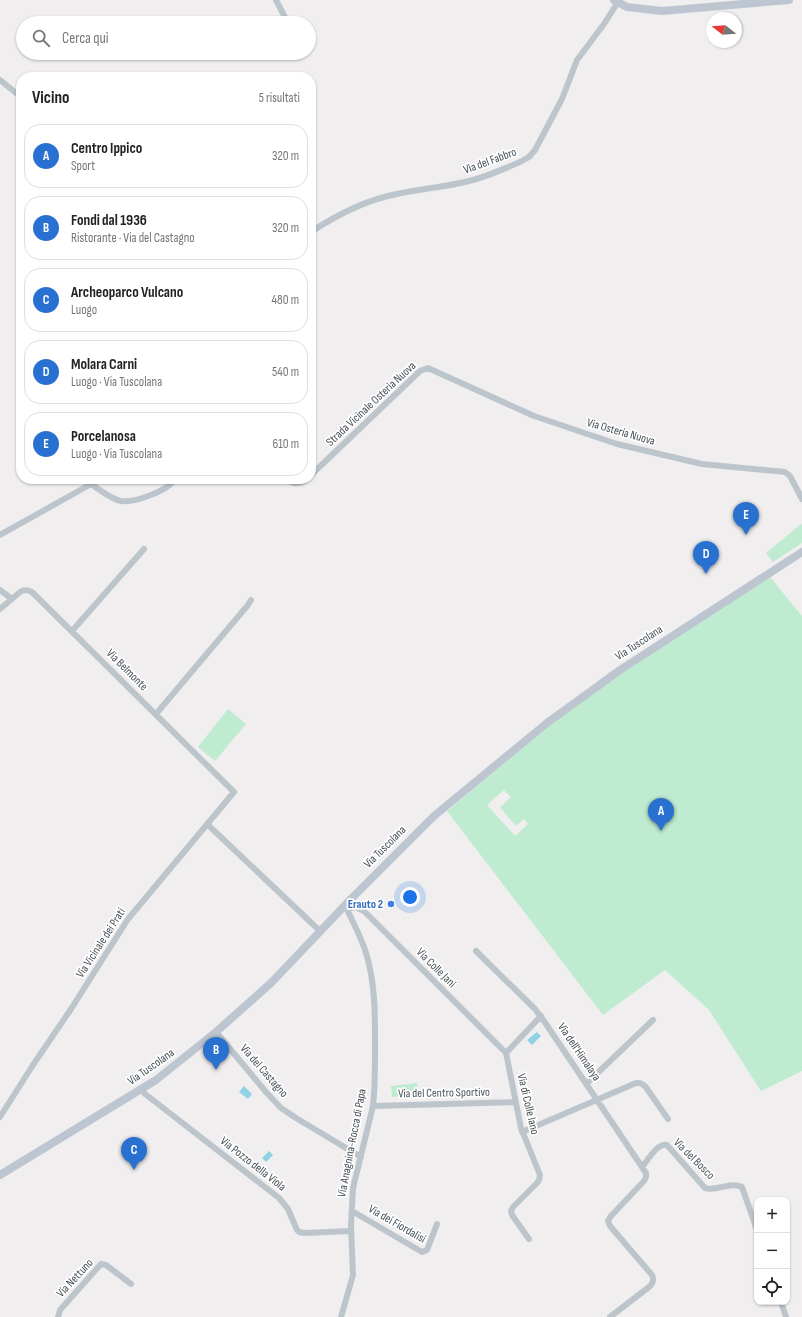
<!DOCTYPE html>
<html lang="it">
<head>
<meta charset="utf-8">
<style>
  body { margin:0; font-family:"Sofia Sans Condensed",sans-serif; background:#f6f6f6; color:#222 }
  .controls { position:absolute; right:12px; bottom:12px; display:grid; overflow:hidden; border-radius:8px; box-shadow:0 1px 3px #0004 }
  .controls button { width:36px; height:36px; display:grid; place-items:center; padding:0; border:0; border-bottom:1px solid #e0e0e0; background:#fff; color:#222; font:20px sans-serif }
  .compass { position:absolute; left:706px; top:12px; width:36px; height:36px; border-radius:50%; background:#fff; box-shadow:0 1px 3px #0004; rotate:287deg }
  .you { position:absolute; left:410px; top:897px; width:14px; height:14px; margin:-10px; border:3px solid #fff; border-radius:50%; background:#1a73e8; box-shadow:0 0 0 6px #1a73e833 }
  .badge { display:grid; place-items:center; width:26px; height:26px; border-radius:50%; background:#2871d0; color:#fff; font-size:13px; font-weight:700 }
  .pin { position:absolute; translate:-50% -33px; filter:drop-shadow(0 1px 2px #0008) }
  .pin::after { content:''; position:absolute; top:21px; width:14px; height:12px; background:inherit; clip-path:polygon(0 0,100% 0,50% 100%) }
  .list { margin:0; padding:0; list-style:none }
  h2 { display:flex; justify-content:space-between; align-items:center; height:52px; margin:0; padding:0 16px; font-size:17px }
  h2 small { font-size:13px; font-weight:400; color:#767676 }
  .list li { display:grid; grid-template-columns:26px 1fr auto; gap:12px; align-items:center; box-sizing:border-box; height:64px; margin:0 8px 8px; padding:0 8px; border:1px solid #e0e0e0; border-radius:16px }
  .list b { display:block; font-size:15px; white-space:nowrap }
  .list p { margin:0; font-size:13px; white-space:nowrap; color:#767676 }
  .list em { font-size:13px; font-style:normal; color:#767676 }
  .icon { flex:none; width:22px; height:22px; fill:none; stroke:currentColor; stroke-width:2; stroke-linecap:round; stroke-linejoin:round }
  .map { position:relative; flex:none; width:802px; height:1317px; overflow:hidden }
  .search { position:absolute; background:#fff; box-shadow:0 1px 3px #0004; left:16px; top:16px; width:300px; height:44px; display:flex; align-items:center; gap:10px; box-sizing:border-box; padding:0 14px; border-radius:22px; color:#767676; font-size:15px }
  .panel { position:absolute; background:#fff; box-shadow:0 1px 3px #0004; left:16px; top:72px; width:300px; height:412px; border-radius:16px }
  .map>svg:first-child { display:block }
  .green { fill:#bfebd0; fill-rule:evenodd }
  .water { fill:#90d2e4 }
  .lines { fill:none; stroke-linecap:round; stroke-linejoin:round }
  .street { stroke:#bdc5cc; stroke-width:6 }
  .secondary { stroke:#bdc6d0; stroke-width:8 }
  .shop-dot { fill:#3f7fe0; stroke:#fff; stroke-width:1.5 }
  .labels { text-anchor:middle; dominant-baseline:central; stroke-width:3.5; stroke-linejoin:round; paint-order:stroke }
  .street-label { font-size:12px; fill:#475159; stroke:#fff }
  .shop-label { font-size:12px; font-weight:bold; fill:#366cbe; stroke:#fff; text-anchor:end }
</style>
</head>
<body>
<div class="map">
<svg width="802" height="1317" viewBox="0 0 802 1317">
  <rect width="100%" height="100%" fill="#f0eeee"/>
  <!-- green -->
  <path class="green" d="M802,524V543L773,562L766,553L800,525Z
    M770,577L802,616V1071L761,1091L709,1010L665,970L603,1015L447,811L547,728L620,674ZM504,790L511,797L500,807L516,826L524,819L528,824L515,836L487,805Z
    M228,709L246,724L215,761L198,747Z
    M417,1083L418,1094L392,1097L391,1086Z"/>
  <!-- water -->
  <path class="water" d="M537,1032L541,1036L532,1045L527,1040Z
    M244,1086L252,1094L248,1099L239,1092Z
    M269,1151L273,1155L266,1162L262,1158Z"/>
  <g class="lines">
    <!-- street -->
    <path class="street" d="M276,0L288,23
      M0,80L21,97
      M311,232C335,216 360,203 388,196C415,189 442,188 469,181C487,177 503,169 520,162L529,157L535,150L562,99L577,60L604,24L618,2
      M311,475L420,371L428,368L534,416L617,444L702,464L785,472L790,476L802,499
      M286,479C293,484 300,485 307,479
      M91,484C100,490 111,499 121,501C134,503 168,491 175,479
      M0,535L91,484
      M0,590L12,599C19,593 23,587 32,592L234,792L128,919L71,1009L33,1065L0,1117
      M0,609L12,599
      M72,631L144,549
      M156,714L248,605L251,600
      M207,824L320,931
      M347,909L356,907L365,912L506,1053
      M476,951L535,1009L544,1021L646,1173V1177L644,1181L611,1216L608,1221L610,1226L652,1275C654,1279 653,1284 649,1287L610,1317
      M216,1032L266,1092L281,1108L296,1118L361,1157
      M587,1083L653,1020
      M140,1090L279,1198L288,1209L297,1230L299,1232L304,1233L351,1231
      M373,1106L516,1102
      M522,1132L636,1083H640L645,1086L668,1119
      M642,1167C648,1160 657,1143 667,1145L705,1188C717,1192 730,1181 742,1187L757,1230
      M352,1211L422,1252L427,1250L437,1224
      M529,1239L512,1215L511,1211L513,1207L537,1183L539,1180L540,1175L521,1128L506,1053L541,1016
      M781,1302L786,1317
      M58,1317L60,1310L101,1264L106,1265L131,1284
      M341,1317L353,1275L351,1225L353,1188L373,1106C375,1088 375,1071 375,1053C375,1020 376,985 366,953C361,936 352,921 345,905"/>
    <!-- secondary -->
    <path class="secondary" d="M614,0L627,7L662,11L789,0
      M0,1175L156,1080L216,1032L271,983L350,900L434,816L547,723L620,670L802,552"/>
  </g>
  <!-- markers -->
  <circle class="shop-dot" cx="391" cy="904" r="4"/>
  <g class="labels">
    <!-- street labels -->
    <g class="street-label">
      <text transform="translate(490 161) rotate(-20)">Via del Fabbro</text>
      <text transform="translate(371 404) rotate(-43)">Strada Vicinale Osteria Nuova</text>
      <text transform="translate(621 432) rotate(16)">Via Osteria Nuova</text>
      <text transform="translate(639 643) rotate(-33)">Via Tuscolana</text>
      <text transform="translate(127 670) rotate(45)">Via Belmonte</text>
      <text transform="translate(385 847) rotate(-45)">Via Tuscolana</text>
      <text transform="translate(101 943) rotate(-57)">Via Vicinale dei Prati</text>
      <text transform="translate(436 968) rotate(45)">Via Colle Jani</text>
      <text transform="translate(579 1052) rotate(56)">Via dell'Himalaya</text>
      <text transform="translate(151 1067) rotate(-35)">Via Tuscolana</text>
      <text transform="translate(264 1071) rotate(49)">Via del Castagno</text>
      <text transform="translate(444 1093) rotate(-1)">Via del Centro Sportivo</text>
      <text transform="translate(528 1104) rotate(77)">Via di Colle Iano</text>
      <text transform="translate(352 1143) rotate(-79)">Via Anagnina-Rocca di Papa</text>
      <text transform="translate(694 1159) rotate(45)">Via del Bosco</text>
      <text transform="translate(253 1164) rotate(38)">Via Pozzo della Viola</text>
      <text transform="translate(397 1224) rotate(30)">Via dei Fiordalisi</text>
      <text transform="translate(75 1278) rotate(-47)">Via Nettuno</text>
    </g>
    <!-- shop labels -->
    <g class="shop-label">
      <text x="383" y="904">Erauto 2</text>
    </g>
  </g>
</svg>
<div class="controls">
<button>+</button>
<button>−</button>
<button><svg class="icon" aria-label="locate" viewBox="0 0 24 24"><circle cx="12" cy="12" r="6"/><path d="M12 2v4M12 18v4M2 12h4M18 12h4"/></svg></button>
</div>
<svg class="compass" viewBox="-18 -18 36 36"><path d="M0-13l5 13h-10z" fill="#e53935"/><path d="M0 13l5-13h-10z" fill="#767676"/></svg>
<div class="you"></div>
<div class="pin badge" style="left:661px;top:831px">A</div>
<div class="pin badge" style="left:216px;top:1070px">B</div>
<div class="pin badge" style="left:134px;top:1170px">C</div>
<div class="pin badge" style="left:706px;top:574px">D</div>
<div class="pin badge" style="left:746px;top:535px">E</div>
<div class="search"><svg class="icon" aria-label="search" viewBox="0 0 24 24"><circle cx="10" cy="10" r="6"/><path d="M15 15l6 6"/></svg>Cerca qui</div>
<section class="panel">
<h2>Vicino<small>5 risultati</small></h2>
<ul class="list">
<li><span class="badge">A</span><div><b>Centro Ippico</b><p>Sport</p></div><em>320 m</em></li>
<li><span class="badge">B</span><div><b>Fondi dal 1936</b><p>Ristorante · Via del Castagno</p></div><em>320 m</em></li>
<li><span class="badge">C</span><div><b>Archeoparco Vulcano</b><p>Luogo</p></div><em>480 m</em></li>
<li><span class="badge">D</span><div><b>Molara Carni</b><p>Luogo · Via Tuscolana</p></div><em>540 m</em></li>
<li><span class="badge">E</span><div><b>Porcelanosa</b><p>Luogo · Via Tuscolana</p></div><em>610 m</em></li>
</ul>
</section>
</div>
</body>
</html>
